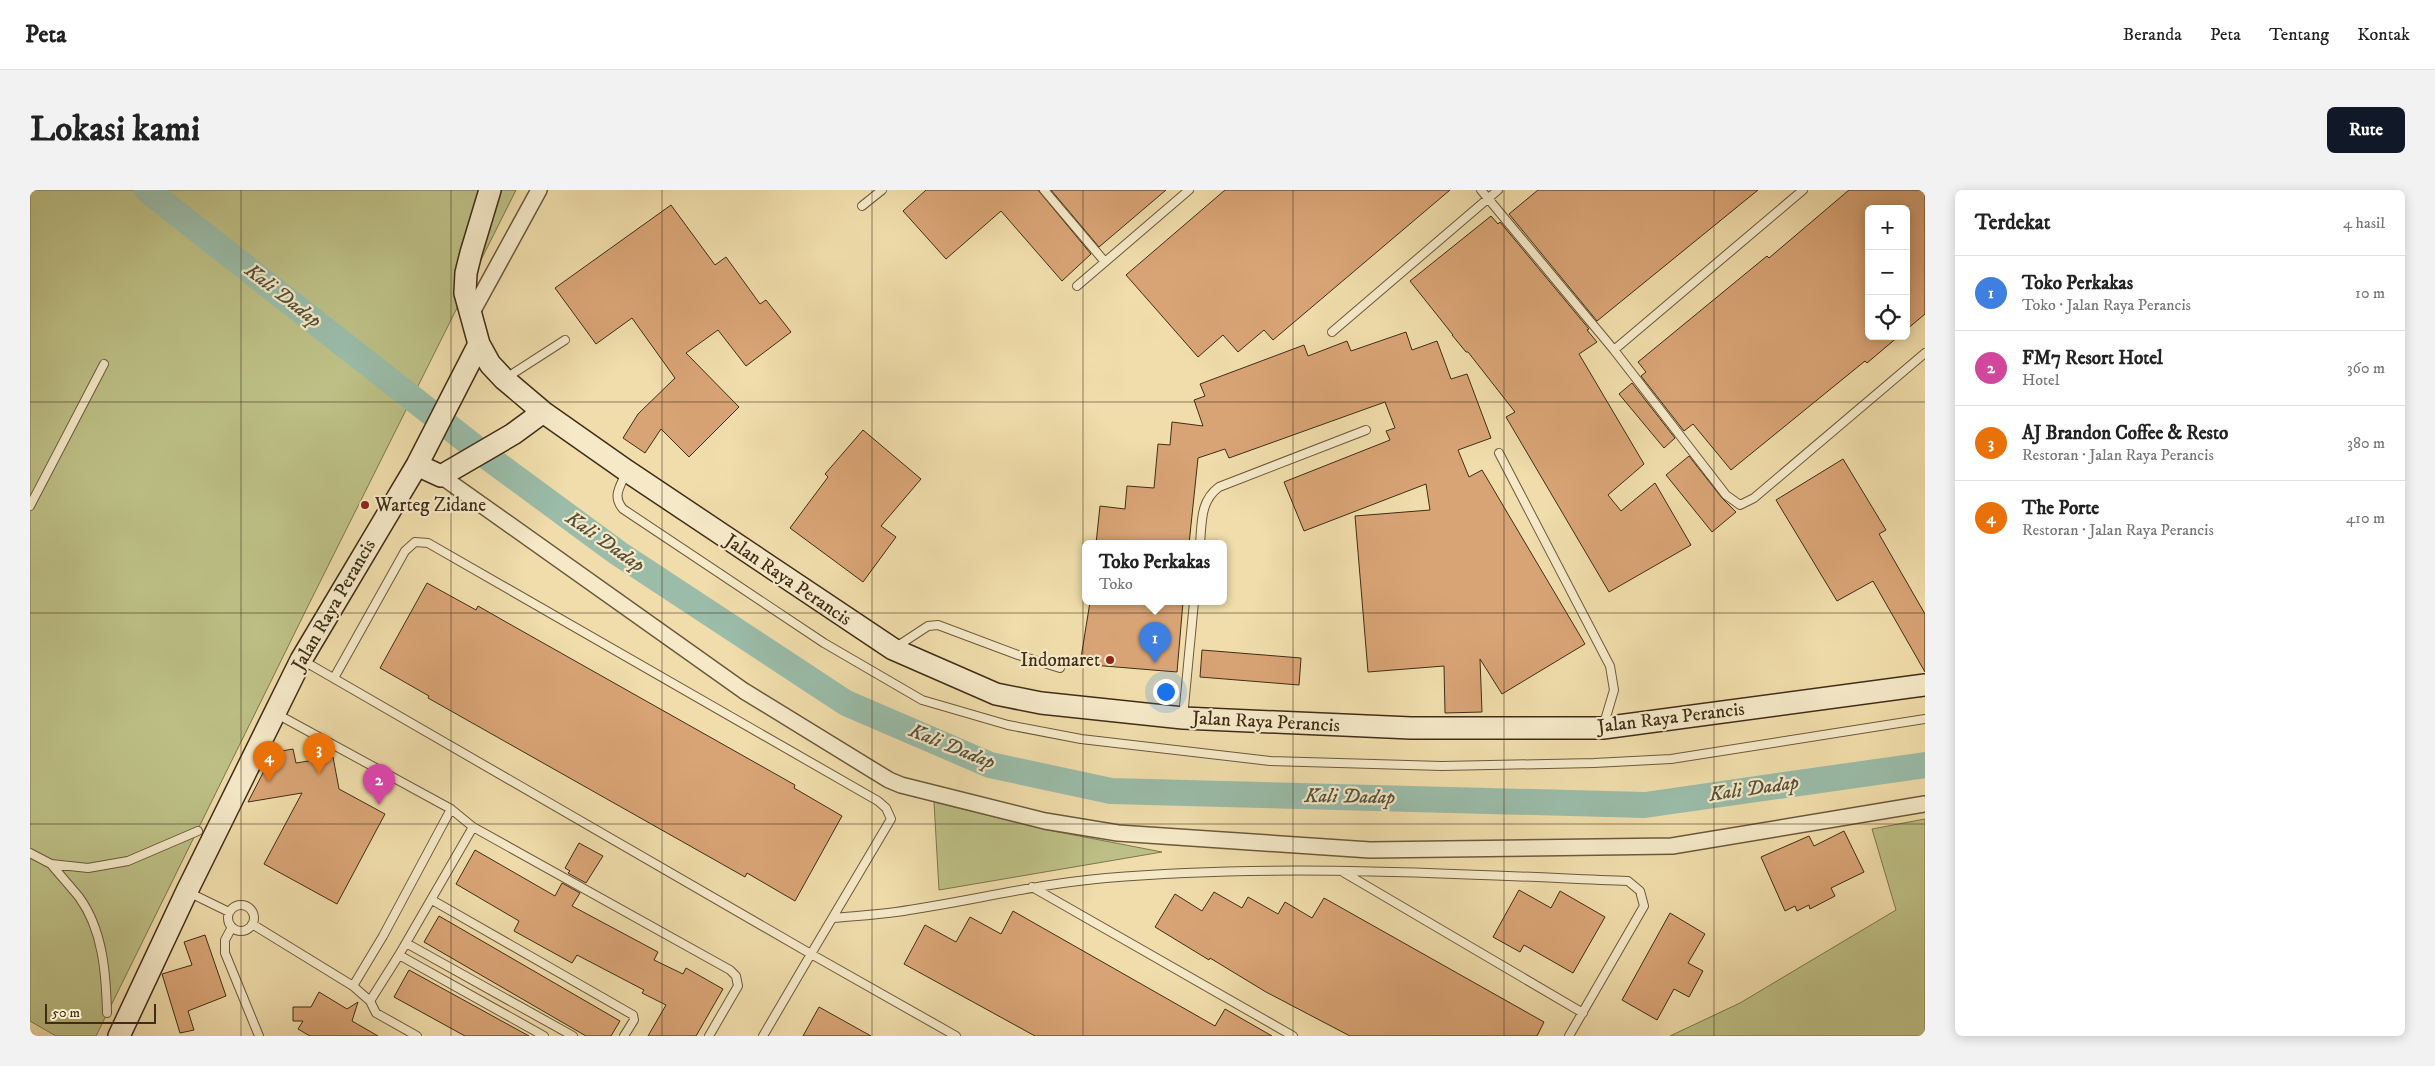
<!DOCTYPE html>
<html lang="id">
<head>
<meta charset="utf-8">
<style>
  body { margin:0; font-family:"IM FELL DW Pica",serif; background:#f2f2f2; color:#222 }
  .controls { position:absolute; right:15px; top:15px; display:grid; overflow:hidden; border-radius:8px; box-shadow:0 2px 12px #0003 }
  .controls button { width:45px; height:45px; display:grid; place-items:center; padding:0; border:0; border-bottom:1px solid #e0e0e0; background:#fff; color:#222; font:25px sans-serif }
  .scale { position:absolute; left:15px; bottom:12px; width:111px; box-sizing:border-box; padding-left:5px; border:2px solid #402d17; border-top:0; font-size:14px; line-height:18px; white-space:nowrap; color:#402d17; -webkit-text-stroke:4px #f5e9c8; paint-order:stroke }
  .you { position:absolute; left:1135px; top:501px; width:18px; height:18px; margin:-12px; border:4px solid #fff; border-radius:50%; background:#1a73e8; box-shadow:0 0 0 8px #1a73e833 }
  .badge { display:grid; place-items:center; width:32px; height:32px; border-radius:50%; background:#111827; color:#fff; font-size:16px; font-weight:700 }
  .pin { position:absolute; translate:-50% -41px; filter:drop-shadow(0 1px 2px #0008) }
  .pin::after { content:''; position:absolute; top:26px; width:18px; height:15px; background:inherit; clip-path:polygon(0 0,100% 0,50% 100%) }
  .popup { position:absolute; left:1052px; top:350px; width:145px; height:65px; box-sizing:border-box; display:grid; place-content:center; border-radius:8px; background:#fff; filter:drop-shadow(0 1px 4px #0005); font-size:16px; white-space:nowrap; color:#767676 }
  .popup b { font-size:19px; color:#222 }
  .popup::after { content:''; position:absolute; left:50%; top:100%; margin-left:-10px; border:10px solid transparent; border-top-color:#fff }
  .list { margin:0; padding:0; list-style:none }
  h2 { display:flex; justify-content:space-between; align-items:center; height:65px; margin:0; padding:0 20px; font-size:21px }
  h2 small { font-size:16px; font-weight:400; color:#767676 }
  .list li { display:grid; grid-template-columns:32px 1fr auto; gap:15px; align-items:center; box-sizing:border-box; height:75px; padding:0 20px; border-top:1px solid #e0e0e0 }
  .list b { display:block; font-size:19px; white-space:nowrap }
  .list p { margin:0; font-size:16px; white-space:nowrap; color:#767676 }
  .list em { font-size:16px; font-style:normal; color:#767676 }
  .icon { flex:none; width:28px; height:28px; fill:none; stroke:currentColor; stroke-width:2; stroke-linecap:round; stroke-linejoin:round }
  .map { position:relative; flex:none; width:1895px; height:846px; overflow:hidden; border-radius:8px }
  header { display:flex; align-items:center; gap:30px; box-sizing:border-box; height:70px; padding:0 25px; background:#fff; border-bottom:1px solid #e0e0e0 }
  header strong { font-size:24px }
  nav { display:flex; gap:28px; margin-inline-start:auto; font-size:18px }
  .intro { display:flex; align-items:center; justify-content:space-between; box-sizing:border-box; height:120px; padding:0 30px }
  h1 { margin:0; font-size:35px }
  .button { padding:12px 22px; border-radius:8px; background:#111827; color:#fff; font-size:18px; font-weight:700 }
  main { display:flex; gap:30px; padding:0 30px }
  aside { flex:1; background:#fff; border-radius:8px; box-shadow:0 2px 12px #0003 }
  .map>svg:first-child { display:block }
  .green { fill:#bdc086; stroke:#7e764e }
  .lines { fill:none; stroke-linecap:round; stroke-linejoin:round }
  .river { stroke:#9abca9; stroke-width:26 }
  .building { fill:#d9a475; stroke:#402d17 }
  .lane-casing { stroke:#6c593c; stroke-width:10 }
  .street-casing { stroke:#6c593c; stroke-width:18 }
  .secondary-casing { stroke:#402d17; stroke-width:24 }
  .lane { stroke:#f5e9c8; stroke-width:8 }
  .street { stroke:#f5e9c8; stroke-width:15 }
  .secondary { stroke:#f5e9c8; stroke-width:21 }
  .grid { fill:none; stroke:#402d17; stroke-width:1; stroke-opacity:0.55 }
  .poi-dot { fill:#8f2418; stroke:#f5e9c8; stroke-width:2 }
  .labels { text-anchor:middle; dominant-baseline:central; stroke-width:4.5; stroke-linejoin:round; paint-order:stroke }
  .poi-label { font-size:19px; fill:#402d17; stroke:#f5e9c8; text-anchor:start }
  .street-label { font-size:19px; fill:#402d17; stroke:#f5e9c8 }
  .water-label { font-size:20px; font-style:italic; fill:#56513c; stroke:#f5e9c8 }
</style>
</head>
<body>
<header>
<strong>Peta</strong>
<nav><a>Beranda</a><a>Peta</a><a>Tentang</a><a>Kontak</a></nav>
</header>
<div class="intro"><h1>Lokasi kami</h1><a class="button">Rute</a></div>
<main>
<div class="map">
<svg width="1895" height="846" viewBox="0 0 1895 846">
  <rect width="100%" height="100%" fill="#f0ddab"/>
  <filter id="stains"><feTurbulence type="fractalNoise" baseFrequency=".004" numOctaves="4"/><feColorMatrix values="0 0 0 0 .2 0 0 0 0 .09 0 0 0 0 .02 0 0 0 .5 -.17"/></filter>
  <radialGradient id="worn" r=".72"><stop offset=".6" stop-color="#630" stop-opacity="0"/><stop offset="1" stop-color="#630" stop-opacity=".3"/></radialGradient>
  <!-- green -->
  <path class="green" d="M0,0H486L278,416L66,846H26L0,831Z
    M904,612L1018,640L1132,662L909,700Z
    M1895,629V846H1640L1710,813L1866,720L1842,639Z"/>
  <g class="lines">
    <!-- river -->
    <path class="river" d="M117,0L456,266L588,363L816,513L960,575L1081,601L1615,615L1895,575"/>
  </g>
  <!-- building -->
  <path class="building" d="M896,0H1008L1061,64L1032,91L971,21L916,69L873,21Z
    M1021,0H1136L1069,57Z
    M1195,0H1420L1243,150L1234,140L1208,162L1193,145L1168,167L1096,85Z
    M1508,0H1728L1567,131L1479,24Z
    M1819,0H1895V124L1876,140V19H1839V146H1869L1837,173L1835,171L1701,280L1663,234L1654,241L1611,186L1616,182L1608,172L1737,66L1739,68Z
    M641,15L685,75L696,67L730,114L736,110L761,142L716,176L688,140L656,163L709,217L659,267L631,239L615,263L593,248L608,224L645,188L602,128L566,154L525,98Z
    M1461,26L1468,34L1470,32L1559,139L1557,140L1567,152L1549,164L1614,274L1578,305L1591,321L1625,293L1661,355L1579,402L1476,227L1485,222L1438,162H1436L1422,145H1423L1380,91Z
    M1376,142L1382,160L1407,151L1421,189L1437,184L1461,248L1428,260L1439,287L1452,280L1555,454L1472,504L1450,469L1452,522L1415,523L1414,476L1338,482L1325,326L1400,320L1396,294L1274,341L1254,292L1360,250L1356,241L1365,238L1355,212L1199,268L1195,259L1168,268L1159,354H1066L1070,316L1095,319L1097,296L1124,298L1128,254L1140,255L1142,232L1173,236L1164,210L1175,206L1170,194L1274,155L1278,166L1317,151L1321,161Z
    M1602,193L1645,248L1634,258L1589,204Z
    M833,240L891,289L851,336L866,347L833,392L760,338L798,287L795,284Z
    M1659,266L1692,308L1706,322L1682,342L1636,285Z
    M1813,269L1856,340L1849,344L1895,424V482L1843,391L1807,411L1746,310Z
    M397,393L446,420L448,416L476,432L765,595L764,598L812,626L765,711L717,683L715,687L398,508L399,506L350,478Z
    M1060,412H1153L1147,482L1050,474Z
    M1172,460L1271,468L1269,495L1170,487Z
    M263,559L266,573L303,567L309,599L355,624L307,714L234,674L272,603L218,612L235,579L250,578L246,562Z
    M1814,641L1834,682L1801,698L1805,706L1780,719L1779,715L1767,721L1765,716L1755,721L1731,667L1779,646L1784,656Z
    M549,653L573,666L556,693L538,683L540,681L535,678Z
    M445,660L525,706L532,693L550,703L542,716L628,762L624,770L653,784L656,778L693,799L666,846H618L636,815L612,803L614,800L547,765L542,773L484,741L489,731L426,694Z
    M1489,700L1521,718L1530,701L1575,727L1543,783L1494,755L1490,762L1463,747Z
    M1184,702L1212,718L1218,707L1248,724L1255,712L1282,728L1294,708L1514,832L1507,846H1320L1236,802L1180,768L1179,770L1125,737L1145,704L1172,721Z
    M983,721L1185,836L1195,819L1242,846H1005L874,774L895,735L926,752L940,727L971,744Z
    M1640,723L1675,744L1658,773L1673,781L1659,807L1644,799L1627,830L1592,810Z
    M409,726L590,831L581,846H556L394,752Z
    M175,745L196,806L158,821L164,840L150,843L132,784L162,775L154,752Z
    M379,780L499,846H435L364,807Z
    M289,802L317,819L328,812L322,831L348,846H280L268,839L273,831H263V817H281Z
    M789,817L841,846H773Z"/>
  <g class="lines">
    <defs>
      <path id="lane" d="M1014,0L1075,72
        M1451,0L1584,160L1696,305L1710,315L1724,308L1895,163
        M832,16L852,0
        M1047,96L1159,0
        M1302,142L1468,0
        M1584,160L1773,0
        M476,188L535,150
        M1469,263L1580,476L1584,500L1573,537
        M596,283C590,297 582,306 593,319L794,453L892,510L978,535L1051,549L1240,571L1412,576L1564,573L1641,569L1895,529
        M0,316L74,174
        M1170,354C1172,332 1170,311 1189,297L1336,240
        M866,457L898,436L908,435L988,465L1030,478
        M272,470L781,764L861,629L856,618L848,611L398,353L385,352L375,361L304,488
        M245,523L421,619L443,637L700,780L706,786L708,796L679,846
        M1153,527L1164,412
        M0,663L21,674L58,678L98,671L168,641
        M21,674C30,685 40,696 49,707C73,740 76,783 77,823
        M1313,682L1553,823
        M1002,697L1263,846
        M158,702L199,722
        M402,710L603,825L604,830L594,846
        M198 728a13 13 0 1 1 26 0a13 13 0 1 1-26 0Z
        M803,728C824,726 845,725 866,722C937,712 1005,694 1076,688C1248,673 1426,684 1598,691L1610,701L1614,716L1539,846
        M222,734L323,796L340,811L346,823L387,846
        M202,737L195,750V763L229,846
        M376,753L543,846
        M369,765L514,846
        M323,796L353,746L421,619
        M340,811L369,765L443,637
        M733,846L781,764L926,846"/>
      <path id="street" d="M440,126L509,0
        M411,286L714,501L859,590L871,595L1015,631L1088,643L1340,660L1642,656L1895,614"/>
      <path id="secondary" d="M460,0L441,63L436,83L435,103L449,154L460,174L474,189L513,222L597,281L863,459L966,504L1011,513L1153,528L1381,538H1573L1895,495
        M387,275L411,286L483,244L513,222
        M89,846L157,701L271,470L387,275L449,154"/>
    </defs>
    <!-- lane casing -->
    <use href="#lane" class="lane-casing"/>
    <!-- street casing -->
    <use href="#street" class="street-casing"/>
    <!-- secondary casing -->
    <use href="#secondary" class="secondary-casing"/>
    <!-- lane -->
    <use href="#lane" class="lane"/>
    <!-- street -->
    <use href="#street" class="street"/>
    <!-- secondary -->
    <use href="#secondary" class="secondary"/>
  </g>
  <!-- grid -->
  <path class="grid" d="M211,0V846M421,0V846M632,0V846M842,0V846M1053,0V846M1263,0V846M1474,0V846M1684,0V846M0,212H1895M0,423H1895M0,634H1895"/>
  <!-- markers -->
  <g class="poi-dot">
    <circle cx="335" cy="315" r="5"/>
    <circle cx="1080" cy="470" r="5"/>
  </g>
  <g class="labels">
    <!-- poi labels -->
    <g class="poi-label">
      <text x="345" y="315">Warteg Zidane</text>
      <text x="1070" y="470" text-anchor="end">Indomaret</text>
    </g>
    <!-- street labels -->
    <g class="street-label">
      <text transform="translate(758 390) rotate(34)">Jalan Raya Perancis</text>
      <text transform="translate(304 415) rotate(-60)">Jalan Raya Perancis</text>
      <text transform="translate(1641 528) rotate(-7)">Jalan Raya Perancis</text>
      <text transform="translate(1236 532) rotate(3)">Jalan Raya Perancis</text>
    </g>
    <!-- water labels -->
    <g class="water-label">
      <text transform="translate(253 106) rotate(38)">Kali Dadap</text>
      <text transform="translate(575 352) rotate(35)">Kali Dadap</text>
      <text transform="translate(922 557) rotate(22)">Kali Dadap</text>
      <text transform="translate(1724 599) rotate(-8)">Kali Dadap</text>
      <text transform="translate(1320 607) rotate(1)">Kali Dadap</text>
    </g>
  </g>
  <rect width="100%" height="100%" filter="url(#stains)"/>
  <rect width="100%" height="100%" fill="url(#worn)"/>
</svg>
<div class="controls">
<button>+</button>
<button>−</button>
<button><svg class="icon" aria-label="locate" viewBox="0 0 24 24"><circle cx="12" cy="12" r="6"/><path d="M12 2v4M12 18v4M2 12h4M18 12h4"/></svg></button>
</div>
<div class="scale">50 m</div>
<div class="you"></div>
<div class="pin badge" style="left:1125px;top:473px;background:#3f7fe0">1</div>
<div class="popup"><b>Toko Perkakas</b>Toko</div>
<div class="pin badge" style="left:349px;top:615px;background:#d1479c">2</div>
<div class="pin badge" style="left:289px;top:584px;background:#e8710a">3</div>
<div class="pin badge" style="left:239px;top:592px;background:#e8710a">4</div>
</div>
<aside>
<h2>Terdekat<small>4 hasil</small></h2>
<ul class="list">
<li><span class="badge" style="background:#3f7fe0">1</span><div><b>Toko Perkakas</b><p>Toko · Jalan Raya Perancis</p></div><em>10 m</em></li>
<li><span class="badge" style="background:#d1479c">2</span><div><b>FM7 Resort Hotel</b><p>Hotel</p></div><em>360 m</em></li>
<li><span class="badge" style="background:#e8710a">3</span><div><b>AJ Brandon Coffee &amp; Resto</b><p>Restoran · Jalan Raya Perancis</p></div><em>380 m</em></li>
<li><span class="badge" style="background:#e8710a">4</span><div><b>The Porte</b><p>Restoran · Jalan Raya Perancis</p></div><em>410 m</em></li>
</ul>
</aside>
</main>
</body>
</html>
